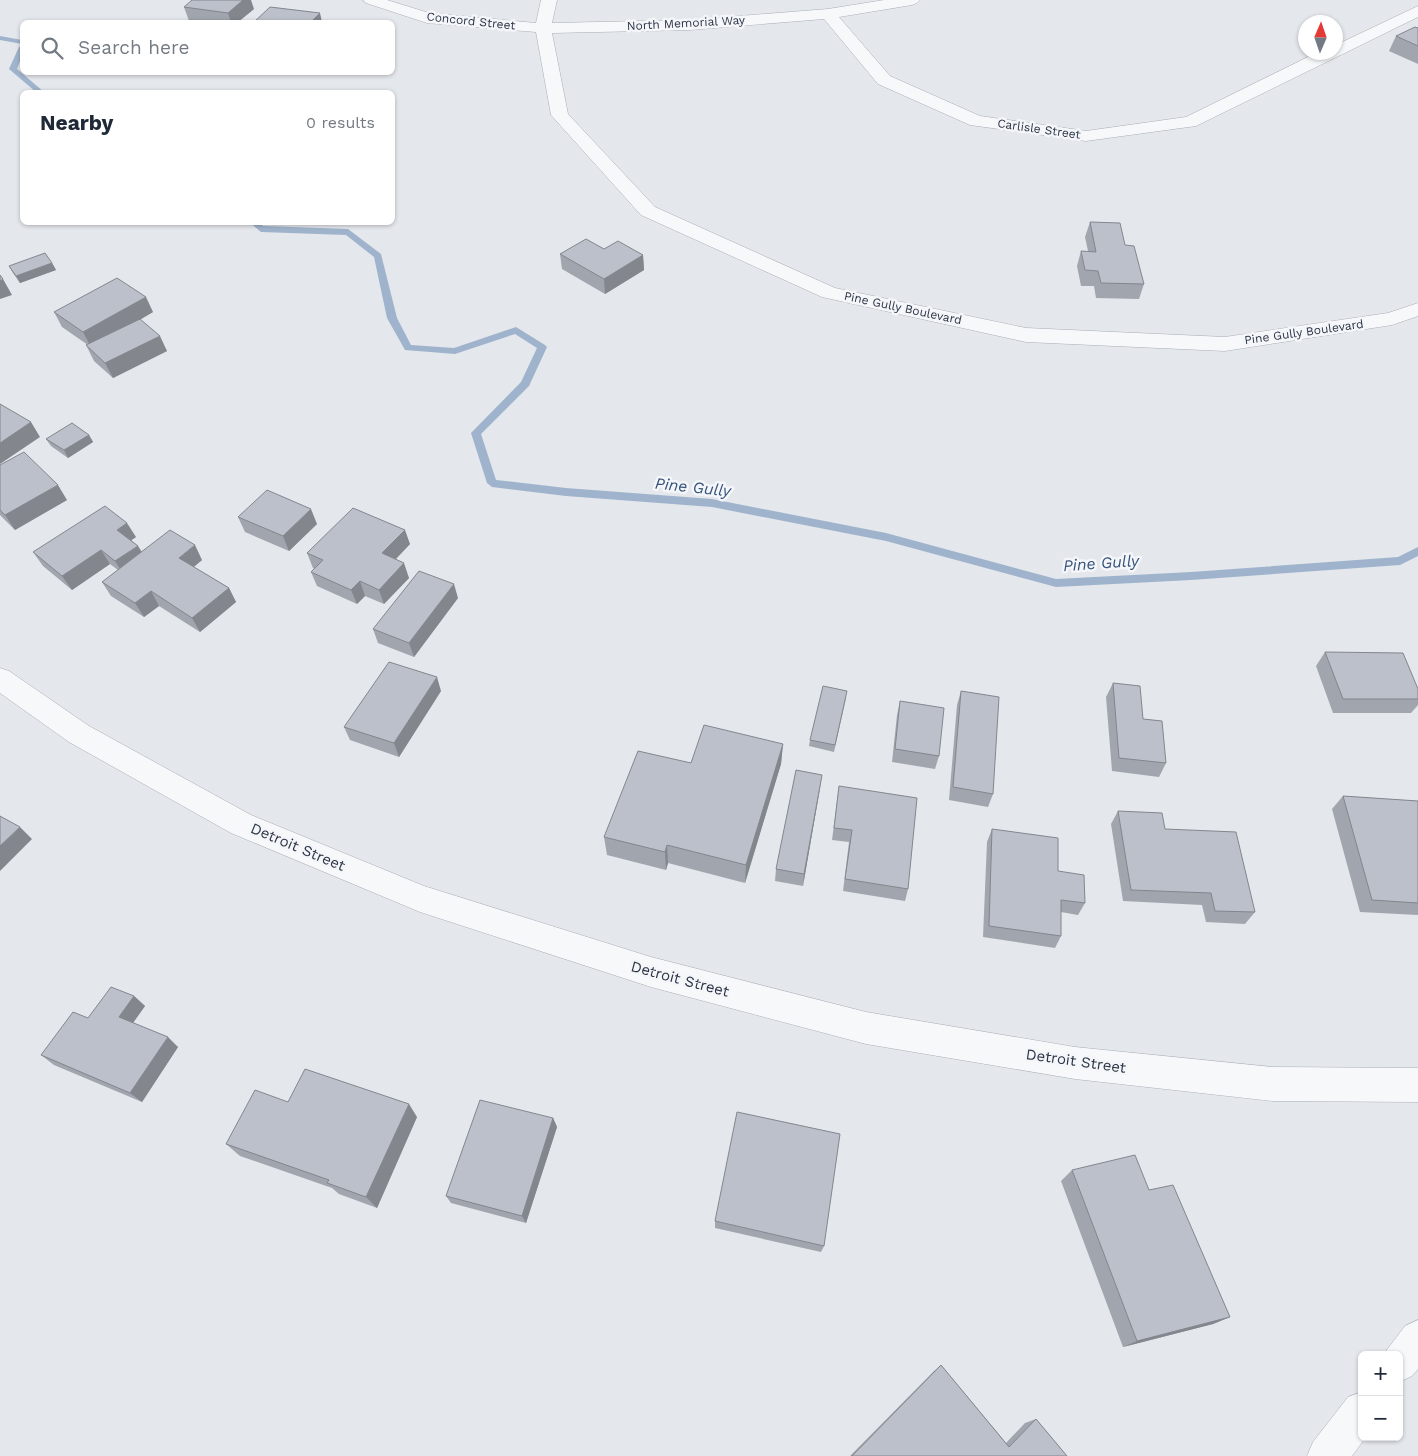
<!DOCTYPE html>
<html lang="en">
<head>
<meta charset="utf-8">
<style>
  body { margin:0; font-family:"Work Sans",sans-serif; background:#f2f2f3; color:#1f2937 }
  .controls { position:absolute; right:15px; bottom:15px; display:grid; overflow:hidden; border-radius:8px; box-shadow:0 1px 4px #0004 }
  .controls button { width:45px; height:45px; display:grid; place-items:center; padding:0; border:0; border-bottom:1px solid #e0e1e3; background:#fff; color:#1f2937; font:25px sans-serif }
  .compass { position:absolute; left:1298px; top:15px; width:45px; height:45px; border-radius:50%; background:#fff; box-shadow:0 1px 4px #0004; rotate:2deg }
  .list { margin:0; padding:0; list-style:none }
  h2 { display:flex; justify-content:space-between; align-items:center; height:65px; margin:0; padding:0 20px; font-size:21px }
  h2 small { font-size:16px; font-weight:400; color:#747a83 }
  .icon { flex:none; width:28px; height:28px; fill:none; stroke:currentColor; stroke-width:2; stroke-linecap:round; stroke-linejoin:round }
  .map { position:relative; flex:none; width:1418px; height:1456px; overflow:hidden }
  .search { position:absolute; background:#fff; box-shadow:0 1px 4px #0004; left:20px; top:20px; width:375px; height:55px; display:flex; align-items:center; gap:12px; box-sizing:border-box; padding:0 18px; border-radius:8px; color:#747a83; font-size:19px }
  .panel { position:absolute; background:#fff; box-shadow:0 1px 4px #0004; left:20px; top:90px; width:375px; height:135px; border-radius:8px }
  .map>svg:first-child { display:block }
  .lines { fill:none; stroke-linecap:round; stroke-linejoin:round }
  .stream { fill:#9fb4cc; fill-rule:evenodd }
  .minor-casing { stroke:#a9aeb7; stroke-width:1 }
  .minor { fill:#f7f8fa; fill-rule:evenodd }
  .wall { fill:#a1a5ae }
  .shaded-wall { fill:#83868d }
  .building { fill:#bbc0ca; stroke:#83868d }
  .labels { text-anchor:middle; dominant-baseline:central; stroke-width:5; stroke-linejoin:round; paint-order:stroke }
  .far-street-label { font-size:12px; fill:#2b3445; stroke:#f4f6f9 }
  .street-label { font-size:15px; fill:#2b3445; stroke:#f4f6f9 }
  .water-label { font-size:16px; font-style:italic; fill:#34527a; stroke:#f4f6f9 }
</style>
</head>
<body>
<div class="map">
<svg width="1418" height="1456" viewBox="0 0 1418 1456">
  <rect width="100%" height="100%" fill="#e4e7ec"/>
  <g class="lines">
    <!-- stream -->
    <path class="stream" d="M0,36L22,40V44L0,40Z
      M19,47H22V56L17,69L44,92H36L9,69Z
      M249,222H259L263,226L348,229L381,254L397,318L411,345L454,348L516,327L545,345L547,347L529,386L481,434L496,480L566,488L712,499L886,533L1056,579L1191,572L1398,557L1418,547V556L1400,565L1191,580L1056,587L886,541L712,507L566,496L492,487L487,483L471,433L521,382L537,348L515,334L455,354L405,350L387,318L374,257L346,235L261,232Z"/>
    <defs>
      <path id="minor" d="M363,0H387L429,13L536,23L541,0H557L552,23L689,20L828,9L884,0H920L917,3L912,5L839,17L890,76L980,116L1086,131L1186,117L1318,52H1336V45L1418,6V17L1196,126L1086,141L970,125L878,84L824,19L689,30L552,33L568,114L655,207L835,288L1026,328L1225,337L1388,313L1418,303V316L1392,325L1225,351L1026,342L822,297L641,215L551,115L536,32L427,23L366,3Z
        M0,668L9,671L89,726L251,815L424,886L651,957L866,1012L1075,1047L1273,1067L1418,1068V1102L1273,1101L1075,1079L866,1044L651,987L420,912L231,833L69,742L0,693Z
        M1418,1320V1369L1412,1376L1399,1382V1355H1383L1405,1326Z
        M1362,1392V1437H1366L1352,1456H1307L1313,1442L1348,1397Z"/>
    </defs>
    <!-- minor casing -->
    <use href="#minor" class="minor-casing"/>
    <!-- minor -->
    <use href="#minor" class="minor"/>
  </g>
  <!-- wall -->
  <path class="wall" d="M184,7L254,9L238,22H199L189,21Z
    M1418,28V64L1389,51L1396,36Z
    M1090,222L1125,245L1144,284L1139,299L1096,298L1094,286H1081L1077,266L1081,251H1088L1085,237Z
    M604,249L643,255L644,270L605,294L562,269L560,254Z
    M52,263L56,270L20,283L13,273L9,266Z
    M54,312H153L140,320L167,351L113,378L94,361L86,345H88L62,327Z
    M89,435L93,442L68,458L51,446L46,439Z
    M0,465L67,500L15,530L0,515Z
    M238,517L317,524L289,551L245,532Z
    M136,537L131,540L138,546L142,552L202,560L194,567L229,588L236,602L200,632L159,606L144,617L111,596L102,582L118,570L110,564L72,590L43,566L33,552Z
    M410,544L396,559L409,578L384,604L365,596L357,604L317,586L311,572L314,568H313L307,553Z
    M458,598L414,657L378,643L373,629Z
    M1325,652L1418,689V705L1411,713H1333L1316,666Z
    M1113,683L1143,719L1166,763L1159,777L1112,771L1106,697Z
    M441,691L399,757L350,740L344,727Z
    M961,691L993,794L988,807L949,800L957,705Z
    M846,698L834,752L809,746L810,740Z
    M900,701L939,756L935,769L892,762L897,715Z
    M783,744L781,764L745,883L668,863L666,870L607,855L604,837L691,763Z
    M839,786L908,889L905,901L843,891L849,842L832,840Z
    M820,788L803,886L775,881L776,869Z
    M1343,796L1418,801V915L1360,912L1332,809Z
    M1118,811L1165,829L1255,912L1245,924L1206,922L1202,905L1123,901L1111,824Z
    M992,829L1058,871L1085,903L1078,915L1061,912V936L1055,948L983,937L987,842Z
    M134,996L145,1006L133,1023L178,1047L142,1102L54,1065L41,1055L88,1018Z
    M288,1102L417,1117L377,1208L339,1194L332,1188L240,1156L226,1144Z
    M553,1118L557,1127L526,1223L451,1203L446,1196Z
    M1072,1170L1149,1190L1230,1317L1213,1324L1123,1347L1061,1181Z
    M715,1221L824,1246L821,1252L715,1228Z
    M941,1365L1006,1443L1025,1423L1036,1419L1067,1456H850L934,1371Z"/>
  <!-- shaded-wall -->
  <path class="shaded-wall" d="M243,0H251L254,9L238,22H231L228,13Z
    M320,13L322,22H311Z
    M643,255L644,270L605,294L604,279Z
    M52,263L56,270L20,283L16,276Z
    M3,279L12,295L0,299V281Z
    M146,297L153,312L91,347L83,332Z
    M160,336L167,351L113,378L105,363Z
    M31,422L40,437L0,464V443Z
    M89,435L93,442L68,458L64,450Z
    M58,485L67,500L15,530L5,515Z
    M311,509L317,524L289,551L283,536Z
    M127,523L136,537L126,544L117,530Z
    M405,530L410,544L387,568L382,553Z
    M195,545L202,560L187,572L179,558Z
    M138,546L146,560L124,575L115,561Z
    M101,550L110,564L72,590L62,576Z
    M404,563L409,578L384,604L379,590Z
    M360,581L365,596L357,604L351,590Z
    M454,584L458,598L414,657L409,643Z
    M229,588L236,602L200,632L192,618Z
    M151,591L159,606L144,617L135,603Z
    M437,677L441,691L399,757L394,743Z
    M783,744L781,764L745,883L746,865Z
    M822,775L820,788L803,886L804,874Z
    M20,827L32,839L0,871V846Z
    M667,845L668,863L666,870L665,852Z
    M134,996L145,1006L130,1027L119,1017Z
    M168,1037L178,1047L142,1102L130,1093Z
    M409,1104L417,1117L377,1208L366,1197Z
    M553,1118L557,1127L526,1223L522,1216Z
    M1230,1317L1213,1324L1123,1347L1137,1341Z"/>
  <!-- building -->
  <path class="building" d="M192,0H243L228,13L184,7Z
    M270,7L320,13L311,22H254Z
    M1415,27L1418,28V46L1396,36Z
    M1090,222L1120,223L1125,245L1134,246L1144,284L1101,283L1098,271L1085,270L1081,251L1096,252Z
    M586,239L604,249L618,241L643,255L604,279L560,254Z
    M45,253L52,263L16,276L9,266Z
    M0,275L3,279L0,281Z
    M117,278L146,297L83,332L54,312Z
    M140,319L160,336L105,363L86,345Z
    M0,404L31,422L0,443Z
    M72,423L89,435L64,450L46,439Z
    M24,452L58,485L5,515L0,510V465Z
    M267,490L311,509L283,536L238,517Z
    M105,506L127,523L117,530L138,546L115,561L101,550L62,576L33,552Z
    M353,508L405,530L382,553L404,563L379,590L360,581L351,590L311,572L323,560L307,553Z
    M170,530L195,545L179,558L229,588L192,618L151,591L135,603L102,582Z
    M419,571L454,584L409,643L373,629Z
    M1325,652L1403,653L1418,689V699H1343Z
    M389,662L437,677L394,743L344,727Z
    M1113,683L1140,686L1143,719L1162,721L1166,763L1119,758Z
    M823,686L847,691L835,745L810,740Z
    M961,691L999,697L993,794L953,787Z
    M900,701L944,708L939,756L895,749Z
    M704,725L783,744L746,865L667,845L665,852L604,837L638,751L691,763Z
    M796,770L822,775L804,874L776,869Z
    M839,786L917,798L908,889L845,879L852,830L834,828Z
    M1343,796L1418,801V903L1372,900Z
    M1118,811L1162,813L1165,829L1236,832L1255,912L1215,911L1211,893L1131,890Z
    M0,816L20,827L0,846Z
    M992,829L1058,838V871L1084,875L1085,903L1061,900V936L989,926Z
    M111,987L134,996L119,1017L168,1037L130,1093L41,1055L73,1012L88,1018Z
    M305,1069L409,1104L366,1197L327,1183L329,1180L226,1144L255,1090L288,1102Z
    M480,1100L553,1118L522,1216L446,1196Z
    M737,1112L840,1134L824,1246L715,1221Z
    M1135,1155L1149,1190L1173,1185L1230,1317L1137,1341L1072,1170Z
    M941,1365L1009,1447L1036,1419L1067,1456H852Z"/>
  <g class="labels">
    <!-- far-street labels -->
    <g class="far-street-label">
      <text transform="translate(471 21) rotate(6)">Concord Street</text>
      <text transform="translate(686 23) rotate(-3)">North Memorial Way</text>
      <text transform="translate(1039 129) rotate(8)">Carlisle Street</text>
      <text transform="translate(903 308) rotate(12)">Pine Gully Boulevard</text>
      <text transform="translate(1304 332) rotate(-8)">Pine Gully Boulevard</text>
    </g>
    <!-- street labels -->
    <g class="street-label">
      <text transform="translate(298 847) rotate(23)">Detroit Street</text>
      <text transform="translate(680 979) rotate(15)">Detroit Street</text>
      <text transform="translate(1076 1061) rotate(8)">Detroit Street</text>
    </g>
    <!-- water labels -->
    <g class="water-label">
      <text transform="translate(693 487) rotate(6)">Pine Gully</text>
      <text transform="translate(1101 563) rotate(-4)">Pine Gully</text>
    </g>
  </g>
</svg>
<div class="controls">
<button>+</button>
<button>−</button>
</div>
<svg class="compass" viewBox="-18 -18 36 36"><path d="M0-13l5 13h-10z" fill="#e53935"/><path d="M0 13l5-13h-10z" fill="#747a83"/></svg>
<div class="search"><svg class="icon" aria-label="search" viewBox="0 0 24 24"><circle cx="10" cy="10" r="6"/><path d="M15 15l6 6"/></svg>Search here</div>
<section class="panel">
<h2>Nearby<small>0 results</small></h2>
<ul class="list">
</ul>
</section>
</div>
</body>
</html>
